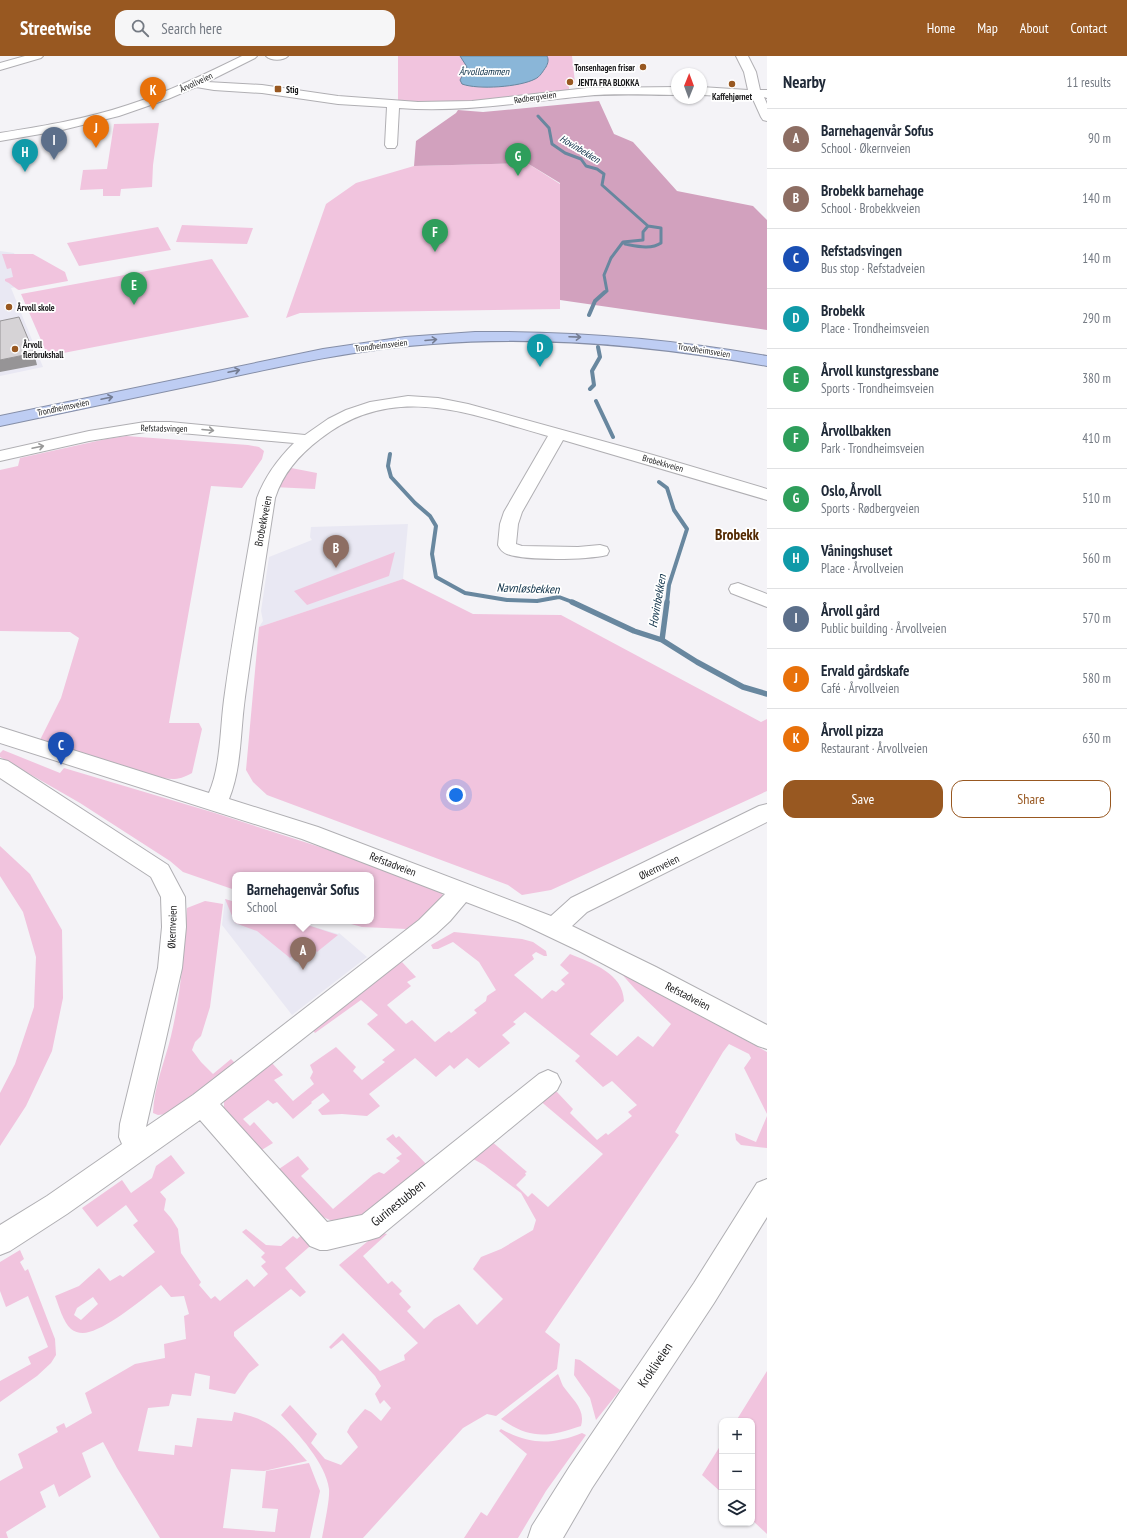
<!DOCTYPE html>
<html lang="en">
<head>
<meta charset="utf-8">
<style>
  body { margin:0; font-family:"PT Sans Narrow",sans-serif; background:#f6f6f7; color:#1f2937 }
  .controls { position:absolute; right:12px; bottom:12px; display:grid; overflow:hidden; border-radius:8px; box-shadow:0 1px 3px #0004 }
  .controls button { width:36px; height:36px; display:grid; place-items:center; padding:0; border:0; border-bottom:1px solid #e0e1e3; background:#fff; color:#1f2937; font:20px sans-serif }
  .compass { position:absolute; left:671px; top:12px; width:36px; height:36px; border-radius:50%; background:#fff; box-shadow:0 1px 3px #0004; rotate:1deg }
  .you { position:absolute; left:456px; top:739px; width:14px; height:14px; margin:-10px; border:3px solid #fff; border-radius:50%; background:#1a73e8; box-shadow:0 0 0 6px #1a73e833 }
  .badge { display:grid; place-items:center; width:26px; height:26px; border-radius:50%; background:#985821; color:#fff; font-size:13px; font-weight:700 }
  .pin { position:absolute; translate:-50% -33px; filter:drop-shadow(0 1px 2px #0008) }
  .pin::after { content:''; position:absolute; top:21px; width:14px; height:12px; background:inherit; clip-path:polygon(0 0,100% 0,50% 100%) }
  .popup { position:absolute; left:232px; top:816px; width:142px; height:52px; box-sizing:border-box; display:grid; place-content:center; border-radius:8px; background:#fff; filter:drop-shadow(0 1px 3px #0005); font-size:13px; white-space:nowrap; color:#747a83 }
  .popup b { font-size:15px; color:#1f2937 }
  .popup::after { content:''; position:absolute; left:50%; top:100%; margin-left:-8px; border:8px solid transparent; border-top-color:#fff }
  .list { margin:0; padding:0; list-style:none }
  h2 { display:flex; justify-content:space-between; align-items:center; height:52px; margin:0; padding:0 16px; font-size:17px }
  h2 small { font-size:13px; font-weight:400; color:#747a83 }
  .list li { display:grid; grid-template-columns:26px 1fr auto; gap:12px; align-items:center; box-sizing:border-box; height:60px; padding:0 16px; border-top:1px solid #e0e1e3 }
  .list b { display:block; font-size:15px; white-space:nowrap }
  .list p { margin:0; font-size:13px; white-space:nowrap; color:#747a83 }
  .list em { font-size:13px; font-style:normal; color:#747a83 }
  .actions { display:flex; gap:8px; padding:12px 16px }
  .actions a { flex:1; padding:9px 0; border:1px solid #985821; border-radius:12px; text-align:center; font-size:14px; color:#985821 }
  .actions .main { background:#985821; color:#fff }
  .icon { flex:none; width:22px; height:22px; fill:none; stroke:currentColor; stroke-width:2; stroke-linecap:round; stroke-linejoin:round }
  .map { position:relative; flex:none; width:767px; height:1482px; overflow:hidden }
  header { display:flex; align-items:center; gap:24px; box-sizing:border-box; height:56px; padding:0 20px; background:#985821; color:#fff }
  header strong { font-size:19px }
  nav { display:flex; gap:22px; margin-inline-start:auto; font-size:14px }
  .search { width:280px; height:36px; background:#f6f6f7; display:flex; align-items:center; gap:10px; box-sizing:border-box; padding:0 14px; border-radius:12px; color:#747a83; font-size:15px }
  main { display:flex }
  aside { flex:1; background:#fff }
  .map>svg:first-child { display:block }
  .built { fill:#e9e8f3 }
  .green { fill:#f1c4de; fill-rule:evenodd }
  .forest { fill:#d2a1be }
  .water { fill:#8ab6d8; stroke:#68879f }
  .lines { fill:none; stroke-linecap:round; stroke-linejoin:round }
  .stream-far2 { stroke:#68879f; stroke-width:3 }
  .stream-far1 { stroke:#68879f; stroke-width:4 }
  .stream { stroke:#68879f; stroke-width:5.5 }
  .minor-casing { stroke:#b0afb3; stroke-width:2 }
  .highway-casing { stroke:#858ea7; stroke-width:2 }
  .minor { fill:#fff; fill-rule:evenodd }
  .highway { fill:#becdf3; fill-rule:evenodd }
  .shaded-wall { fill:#969496 }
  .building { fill:#d6d3d6; stroke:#969496 }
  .oneway { stroke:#747c92 }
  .oneway2 { stroke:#989898 }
  .poi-dot { fill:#985821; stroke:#fff; stroke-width:1.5 }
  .labels { text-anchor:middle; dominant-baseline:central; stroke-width:3.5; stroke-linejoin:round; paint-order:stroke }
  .far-poi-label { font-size:9px; font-weight:bold; fill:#1a1a1b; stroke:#fff; text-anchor:start }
  .far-street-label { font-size:9px; fill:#1a1a1b; stroke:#fff }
  .far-water-label { font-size:10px; font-style:italic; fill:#092d45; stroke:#fff }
  .street-label { font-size:11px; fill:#1a1a1b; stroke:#fff }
  .water-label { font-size:12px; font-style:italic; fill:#092d45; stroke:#fff }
  .near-street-label { font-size:13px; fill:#1a1a1b; stroke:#fff }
  .district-label { font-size:15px; font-weight:bold; fill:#532900; stroke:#fff }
</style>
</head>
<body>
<header>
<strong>Streetwise</strong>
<div class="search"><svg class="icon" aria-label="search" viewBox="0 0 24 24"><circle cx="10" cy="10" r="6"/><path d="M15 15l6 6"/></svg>Search here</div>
<nav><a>Home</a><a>Map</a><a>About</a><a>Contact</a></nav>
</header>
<main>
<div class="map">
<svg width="767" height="1482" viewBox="0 0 767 1482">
  <rect width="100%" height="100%" fill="#f4f3f7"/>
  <!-- built -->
  <path class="built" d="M0,195L14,197L28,229L11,232L43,311L0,320Z
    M408,468L403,523L259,571L263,565L261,555L269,501L312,484L310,481L311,471Z
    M225,843L235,846V865H295L338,878L339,877L367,901L292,959L222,869Z"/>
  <!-- green -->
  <path class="green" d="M398,0H572L575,27H569V34L497,42L471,46L398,48Z
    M159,67L153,109L152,131L121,133L120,140H103V133L80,134L83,114L107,113L114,68Z
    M527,107L560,128V253L300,257L286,262L326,148L356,127L414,110Z
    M182,169L253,172L247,188L176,186Z
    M158,171L171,194L79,210L67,187Z
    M2,198H33L65,216L68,225L19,234C16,233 10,227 5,225V223L13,221L11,212L7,213Z
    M212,203L249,261L48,300L21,238Z
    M126,380L248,389L259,391L264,395L262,403L242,432L211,430L169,667H199L202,673L192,717C178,725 170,724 156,720L40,684L61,642L79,582L70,576L0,575V414L18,410L20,402L106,383Z
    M286,411L317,417L315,433L273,431Z
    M395,496L389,520L307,549L294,535Z
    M403,523L473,558L561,559L761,666L767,663V735L551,834L522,839L508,829L267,739L253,726L246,714L259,571Z
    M3,694L60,717L64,712L215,757L323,792L434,832L442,837L444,844L407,873L362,871L340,865H371V819H235V834L183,816L170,805L80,747L0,701V697Z
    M0,790L30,818L62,874L63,942L52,995L26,1050L0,1090V1037L15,1008L34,951L36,901L23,856L0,820Z
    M225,843L235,846V865H295L338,879L317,896L308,889L290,902L257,875L235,867Z
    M205,845L223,848L210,951L201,980L195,986L192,994L201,1006L213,1018L231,1003L235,1007L167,1058L158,1059L153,1057C154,1030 165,1005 171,980C181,938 184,895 187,852Z
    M454,876L522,883L533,886L546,895L547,900H544L536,896L532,899L534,903L514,919L542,943L552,934L556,936L565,928L561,924L569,917L560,909L570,898C592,907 623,917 624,945L590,978L617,1000L638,980L653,991L671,968L635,933L619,915L767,996V1058L744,1012L751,1002L749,998L729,988L723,996L675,1076L679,1079L545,1276L560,1288L557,1313L496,1360L487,1358L463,1372L363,1482H322C324,1470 330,1444 329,1433C326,1407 298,1378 281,1359L290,1349L317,1378L311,1387L325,1403L341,1409L358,1391L347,1376L350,1370L365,1353L371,1356L381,1365L391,1352L384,1344L380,1348L375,1338L381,1330L375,1320L342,1284L331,1293L329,1291L343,1277L380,1315L405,1304L404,1299L418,1287L339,1209L379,1176L387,1178L363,1200L388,1228L392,1225L402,1235L399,1238L411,1251L407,1255L424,1273L434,1263L459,1248L477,1269L503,1243L473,1213L481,1201L501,1193L533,1174L536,1164L521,1137L484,1109L468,1100L490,1084L527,1116L525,1117L526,1119L516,1129L528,1141L532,1137L548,1151L603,1098L538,1043L548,1035L557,1036L573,1053L570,1057L597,1084L606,1077L608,1079L632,1060L628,1056L637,1049L612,1025L603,1031L575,1005L580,1000L525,956L513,966L516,968L502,979L510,987L479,1012L467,1002L454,1013L450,1009L436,1021L415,1002L369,1038L380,1050L367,1060L342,1058L322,1059L318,1054L330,1045L323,1037L311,1046L312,1047L293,1063L277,1046L273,1048L268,1044L243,1063L250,1070L254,1066L273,1087L260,1095L224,1055V1045L272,1007L283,1019L274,1024L293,1045L314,1028L310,1022L313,1016L310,1009L336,991L356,1011L353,1015L362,1024L385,1006L382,1004L395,994L367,968L378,959L361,944L315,977L311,972L385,914L402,906L416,921L407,926L411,930L387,949L406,968L412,964L435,986L449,975L451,977L477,957L474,954L486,945L487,940L496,934L479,906L453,886L438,893H433L431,889Z
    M767,1060V1092L741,1089L736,1084L735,1077L756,1086Z
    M393,1078L396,1082L399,1080L430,1112L372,1157L349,1165H332L321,1160L279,1113L298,1100L309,1113L301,1120L333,1153L373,1119L379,1116L384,1118L400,1105L396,1102L402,1098L386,1083Z
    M171,1099L185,1117L160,1136L166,1143L164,1154L171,1162L178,1173L181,1197L201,1226L199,1229L211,1243L215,1240L220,1245L247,1223L254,1231L268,1218L261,1210L266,1206L261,1201L265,1197L242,1176L246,1173L266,1189L281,1190L293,1180L297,1183L305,1176L317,1184L285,1212L306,1236L300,1241L291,1233L234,1276V1280L259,1309L249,1317L235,1338L209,1333L210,1320L195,1317L191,1340L172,1338L169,1350L148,1352L138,1395L174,1399L175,1389L192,1391L197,1362L232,1365L234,1356C272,1363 283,1378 307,1405L264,1415L231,1413L223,1472L275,1476L278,1453L262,1452L266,1415L309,1407L320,1435L310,1482H160L117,1412L103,1386L82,1397L91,1421L59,1441L54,1428L40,1436L46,1451L6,1476L8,1482H0V1425L23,1412L18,1398L58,1376L56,1371L64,1367L66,1372L92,1357L85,1337L135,1308L165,1302L164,1288L186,1283L184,1260L189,1258L184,1240L171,1241L161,1229C142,1243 111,1270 89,1276C83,1278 76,1277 71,1273C63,1266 59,1250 55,1240L79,1230L99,1212L110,1225L120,1219L123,1221L155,1196L133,1169L138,1165L126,1149L97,1171L82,1152L122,1124L131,1137L152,1122L156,1110ZM93,1241L98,1248L81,1264L74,1259L77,1252Z
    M20,1194L24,1203L20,1206L25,1215L28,1213L55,1283L56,1299L51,1307L37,1320L0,1346V1325L31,1308L28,1301L48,1291L28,1240L6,1251L0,1235V1206Z
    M575,1303L580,1304L620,1334L596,1364L590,1342L574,1319Z
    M767,1315V1478L752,1464V1365H736Z
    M558,1318C560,1322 561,1326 563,1330C572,1343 586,1353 581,1370C548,1381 531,1384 501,1363Z
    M501,1373C530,1389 552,1389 582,1377L586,1379L546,1435L518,1482H464L481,1456L487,1460L527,1398L499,1375Z
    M722,1387V1437L702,1419Z"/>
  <!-- forest -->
  <path class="forest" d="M599,45L614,78L633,86L677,135L753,150L767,164V274L560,244V127L527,107L414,110L416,85L456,57L458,54L483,56Z"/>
  <!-- water -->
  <path class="water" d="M460,0H547C549,4 548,7 546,11C543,15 540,21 535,23C520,31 478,34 462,28L460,24L467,11Z"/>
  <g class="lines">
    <!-- stream-far2 -->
    <path class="stream-far2" d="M538,60L549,72L552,88L565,97L581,103L586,110L597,113L604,118L602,129L648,170L643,176V184L623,186L611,202L604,219L607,235L604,237
      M625,188C636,190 651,194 661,187V172L648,170"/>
    <!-- stream-far1 -->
    <path class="stream-far1" d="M589,259L595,245L605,236
      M590,333L594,329L592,315L600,301L598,291
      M596,345L613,381
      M390,398L388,410L391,421L415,447L430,460L436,470L432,498L436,521L465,537L507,544L537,545L559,541L575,547
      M659,426L667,432L674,454L687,473L669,529L667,547"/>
    <!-- stream -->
    <path class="stream" d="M572,546L634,575L662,584
      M667,546L662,584L697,606L743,631L767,638"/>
    <defs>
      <path id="minor" d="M25,0H43L41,2L0,14V7Z
        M242,0H257L255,2L207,26L262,29L338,40L418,46L472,45L587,32L677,31V39C647,39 615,37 585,40C523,46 461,57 399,52L397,89L395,92H387L385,89L387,51L338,48L262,37L214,34L196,31L168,43L119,60L58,75L0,85V77C43,70 86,63 128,49C168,36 205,18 242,0Z
        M266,0H288C283,5 271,5 266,0Z
        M736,0H748L756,16L760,34H767V42L764,41L767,48V65L763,64L761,61L752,41L701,39V31L748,34L744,16Z
        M408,340L438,342L468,348L653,399L767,433V444L563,384L522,456L518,468L516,488L522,490L578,491L600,489L607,491L609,495L607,499C587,504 525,505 507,498C502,496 500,493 498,489L500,468L504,456L548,380C469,358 394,325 320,383C299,399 283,417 275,442C265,508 254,575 245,641C240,675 242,711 229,743L318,771L551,860L571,842L759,750L767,748V766L587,856L572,870L656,911L767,969V993L758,990L579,895L518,866L466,846L450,865L436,878L220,1048L327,1166L362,1159L539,1018L548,1014L557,1018L561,1026L557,1034L379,1181L369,1184L327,1194H320L310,1190L200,1064L67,1158L10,1195L0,1199V1169L47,1140L122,1088L119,1081L120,1068L158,912L162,871L161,841L151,821L0,722V703L8,705L168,809L185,841L186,871L182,912L146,1071L193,1039L419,864L445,838L302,783L0,687V671L209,737C221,709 220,674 224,644C233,576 246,509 257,442C265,420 278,403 294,387L170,376H145L89,385L0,405V395L89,375L145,366H170L305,379L328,363L346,354L370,346Z
        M738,527L767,538V551L731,537L729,533L731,529Z
        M767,1123V1161L714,1247L592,1432L563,1482H528L532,1470L570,1410L694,1227L757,1127Z"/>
      <path id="highway" d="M475,276C574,275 670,283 767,300V310C657,290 545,279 433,288C359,293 286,309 214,325C143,340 71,355 0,370V360L323,293L405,281Z"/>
    </defs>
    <!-- minor casing -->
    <use href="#minor" class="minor-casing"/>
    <!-- highway casing -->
    <use href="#highway" class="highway-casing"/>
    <!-- minor -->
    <use href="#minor" class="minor"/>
    <!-- highway -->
    <use href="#highway" class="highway"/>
  </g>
  <!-- shaded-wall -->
  <path class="shaded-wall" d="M34,297L37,309L0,316V304Z"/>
  <!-- building -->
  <path class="building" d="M19,261L34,297L0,304V265Z"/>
  <!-- one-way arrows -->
  <defs><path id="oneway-shaft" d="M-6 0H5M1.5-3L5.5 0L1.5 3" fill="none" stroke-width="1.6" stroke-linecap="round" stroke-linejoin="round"/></defs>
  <g class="oneway">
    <use href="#oneway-shaft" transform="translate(575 281) rotate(2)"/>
    <use href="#oneway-shaft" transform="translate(431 284) rotate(-5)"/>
    <use href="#oneway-shaft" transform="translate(234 315) rotate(-12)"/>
    <use href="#oneway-shaft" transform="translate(107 342) rotate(-12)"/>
  </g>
  <g class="oneway2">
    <use href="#oneway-shaft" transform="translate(208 374) rotate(5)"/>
    <use href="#oneway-shaft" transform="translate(38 391) rotate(-12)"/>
  </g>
  <!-- markers -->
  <g class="poi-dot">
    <circle cx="643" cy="11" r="4"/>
    <circle cx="570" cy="26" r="4"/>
    <circle cx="732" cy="28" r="4"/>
    <rect x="274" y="29" width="8" height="8" rx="2"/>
    <circle cx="9" cy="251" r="4"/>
    <circle cx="15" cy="293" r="4"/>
  </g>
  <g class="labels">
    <!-- far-poi labels -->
    <g class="far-poi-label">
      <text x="635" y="11" text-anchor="end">Tonsenhagen frisør</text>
      <text x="578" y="26">JENTA FRA BLOKKA</text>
      <text x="286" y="33">Stig</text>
      <text x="732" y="40" text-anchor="middle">Kaffehjørnet</text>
      <text x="17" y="251">Årvoll skole</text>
      <text x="23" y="288">Årvoll<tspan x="23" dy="10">flerbrukshall</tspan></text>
    </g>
    <!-- far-street labels -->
    <g class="far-street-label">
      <text transform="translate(196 26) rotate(-25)">Årvollveien</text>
      <text transform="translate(535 41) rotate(-8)">Rødbergveien</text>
      <text transform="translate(381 289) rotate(-7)">Trondheimsveien</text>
      <text transform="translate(704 294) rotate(9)">Trondheimsveien</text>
      <text transform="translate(63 351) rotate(-12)">Trondheimsveien</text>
      <text transform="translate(164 372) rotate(1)">Refstadsvingen</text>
      <text transform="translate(663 407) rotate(16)">Brobekkveien</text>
    </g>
    <!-- far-water labels -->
    <g class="far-water-label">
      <text x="484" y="15">Årvolldammen</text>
      <text transform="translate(580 93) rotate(31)">Hovinbekken</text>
    </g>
    <!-- street labels -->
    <g class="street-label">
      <text transform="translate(263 465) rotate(-79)">Brobekkveien</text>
      <text transform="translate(393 808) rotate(21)">Refstadveien</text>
      <text transform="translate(659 811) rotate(-26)">Økernveien</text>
      <text transform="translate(172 871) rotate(-88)">Økernveien</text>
      <text transform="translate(688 940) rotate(27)">Refstadveien</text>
    </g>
    <!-- water labels -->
    <g class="water-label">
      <text transform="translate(528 532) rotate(2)">Navnløsbekken</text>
      <text transform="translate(657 545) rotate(-80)">Hovinbekken</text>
    </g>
    <!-- near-street labels -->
    <g class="near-street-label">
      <text transform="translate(398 1147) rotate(-39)">Gurinestubben</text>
      <text transform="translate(655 1309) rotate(-56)">Krokliveien</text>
    </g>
    <!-- district labels -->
    <g class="district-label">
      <text x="737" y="478">Brobekk</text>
    </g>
  </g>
</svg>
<div class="controls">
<button>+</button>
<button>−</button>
<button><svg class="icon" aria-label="layers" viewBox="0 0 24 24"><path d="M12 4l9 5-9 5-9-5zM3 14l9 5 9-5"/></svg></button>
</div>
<svg class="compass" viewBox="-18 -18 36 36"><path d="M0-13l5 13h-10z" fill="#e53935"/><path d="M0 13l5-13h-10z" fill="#747a83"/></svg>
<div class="you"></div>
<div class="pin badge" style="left:303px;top:914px;background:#8d6e63">A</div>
<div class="popup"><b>Barnehagenvår Sofus</b>School</div>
<div class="pin badge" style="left:336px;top:512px;background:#8d6e63">B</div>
<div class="pin badge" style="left:61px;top:709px;background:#1a4fb4">C</div>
<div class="pin badge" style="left:540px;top:311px;background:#0f9aa8">D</div>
<div class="pin badge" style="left:134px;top:249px;background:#2e9e5b">E</div>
<div class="pin badge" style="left:435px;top:196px;background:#2e9e5b">F</div>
<div class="pin badge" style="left:518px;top:120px;background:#2e9e5b">G</div>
<div class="pin badge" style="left:25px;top:116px;background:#0f9aa8">H</div>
<div class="pin badge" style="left:54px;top:104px;background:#5c6f8a">I</div>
<div class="pin badge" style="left:96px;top:92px;background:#e8710a">J</div>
<div class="pin badge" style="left:153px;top:54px;background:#e8710a">K</div>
</div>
<aside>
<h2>Nearby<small>11 results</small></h2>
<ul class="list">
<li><span class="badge" style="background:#8d6e63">A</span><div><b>Barnehagenvår Sofus</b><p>School · Økernveien</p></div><em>90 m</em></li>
<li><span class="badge" style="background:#8d6e63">B</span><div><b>Brobekk barnehage</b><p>School · Brobekkveien</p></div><em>140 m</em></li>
<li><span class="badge" style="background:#1a4fb4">C</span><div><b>Refstadsvingen</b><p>Bus stop · Refstadveien</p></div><em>140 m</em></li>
<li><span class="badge" style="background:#0f9aa8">D</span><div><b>Brobekk</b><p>Place · Trondheimsveien</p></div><em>290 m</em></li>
<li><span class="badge" style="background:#2e9e5b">E</span><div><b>Årvoll kunstgressbane</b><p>Sports · Trondheimsveien</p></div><em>380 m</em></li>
<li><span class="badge" style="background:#2e9e5b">F</span><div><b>Årvollbakken</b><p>Park · Trondheimsveien</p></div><em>410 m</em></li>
<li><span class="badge" style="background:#2e9e5b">G</span><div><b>Oslo, Årvoll</b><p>Sports · Rødbergveien</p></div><em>510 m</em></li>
<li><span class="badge" style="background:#0f9aa8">H</span><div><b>Våningshuset</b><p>Place · Årvollveien</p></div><em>560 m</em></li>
<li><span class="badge" style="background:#5c6f8a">I</span><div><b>Årvoll gård</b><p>Public building · Årvollveien</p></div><em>570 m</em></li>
<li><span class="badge" style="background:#e8710a">J</span><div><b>Ervald gårdskafe</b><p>Café · Årvollveien</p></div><em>580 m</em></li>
<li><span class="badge" style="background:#e8710a">K</span><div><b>Årvoll pizza</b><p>Restaurant · Årvollveien</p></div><em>630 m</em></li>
</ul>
<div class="actions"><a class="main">Save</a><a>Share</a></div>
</aside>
</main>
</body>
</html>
